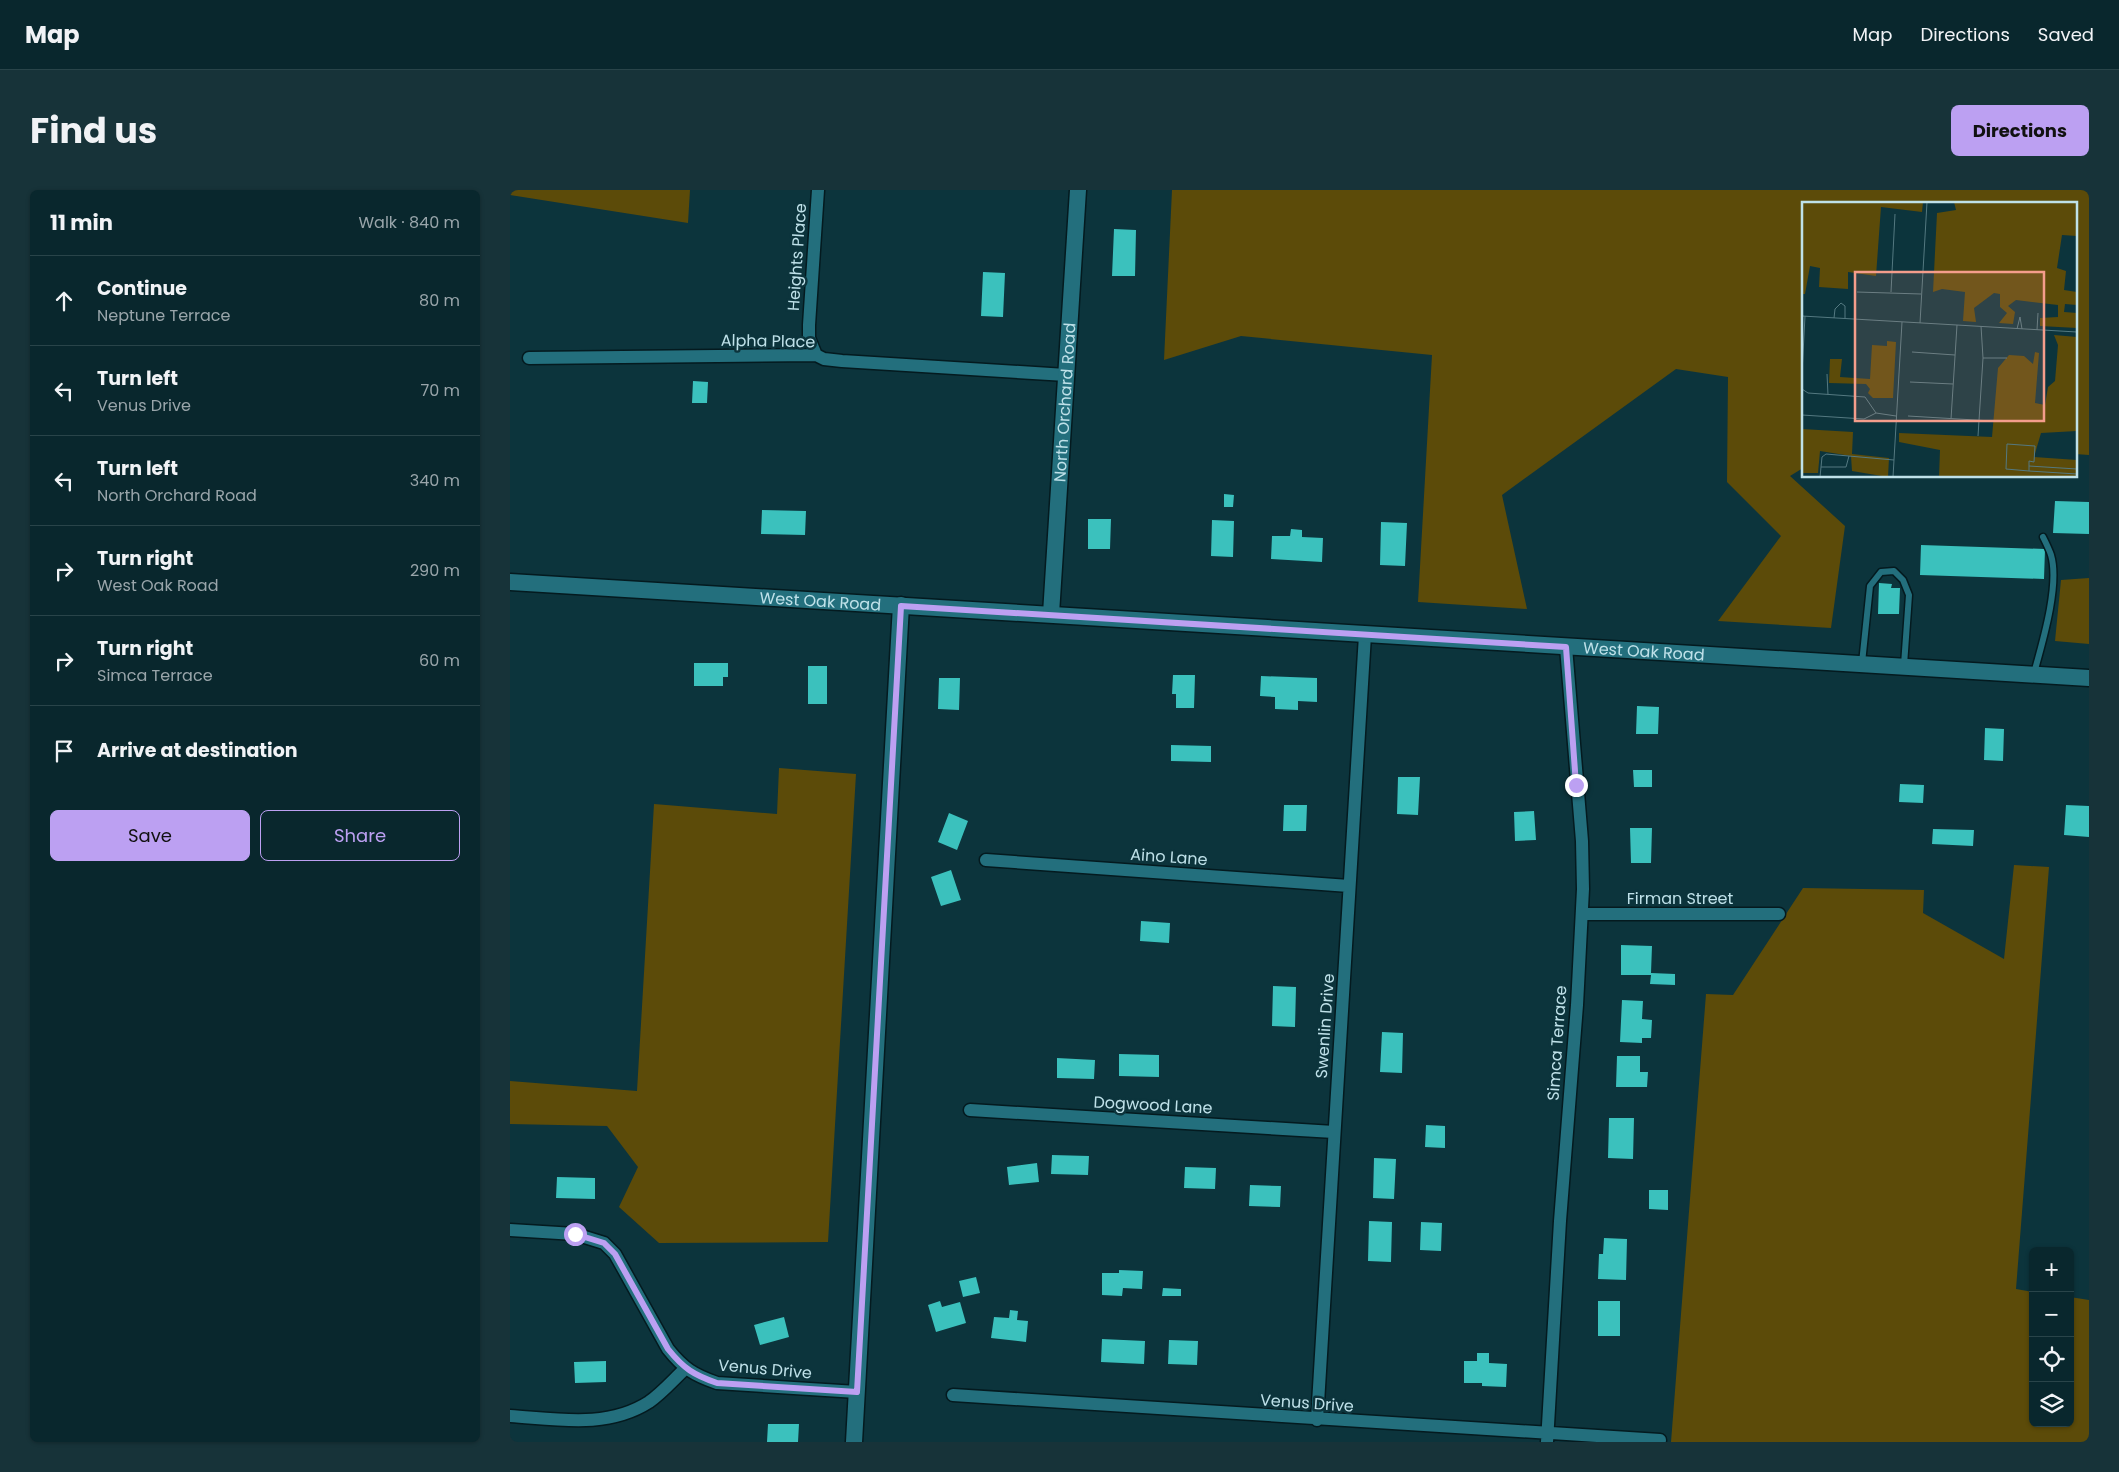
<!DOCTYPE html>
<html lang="en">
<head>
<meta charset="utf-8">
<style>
  body { margin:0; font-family:Poppins,sans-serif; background:#173339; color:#f1f3f6 }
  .controls { position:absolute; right:15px; bottom:15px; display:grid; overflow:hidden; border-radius:8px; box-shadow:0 1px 4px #0004 }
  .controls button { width:45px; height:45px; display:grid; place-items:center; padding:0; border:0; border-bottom:1px solid #294449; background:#09272d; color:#f1f3f6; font:25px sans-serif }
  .stop { position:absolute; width:15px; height:15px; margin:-11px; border:4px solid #bca0f2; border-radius:50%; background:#fff }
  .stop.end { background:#bca0f2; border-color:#fff; box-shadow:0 1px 5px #0008 }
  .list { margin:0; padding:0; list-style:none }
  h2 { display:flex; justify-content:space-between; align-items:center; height:65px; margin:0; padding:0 20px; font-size:21px }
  h2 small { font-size:16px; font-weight:400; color:#99a5aa }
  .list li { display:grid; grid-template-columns:32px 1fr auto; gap:15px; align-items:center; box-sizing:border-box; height:90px; padding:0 20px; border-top:1px solid #294449 }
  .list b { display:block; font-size:19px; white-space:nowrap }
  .list p { margin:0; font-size:16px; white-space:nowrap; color:#99a5aa }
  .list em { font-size:16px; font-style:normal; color:#99a5aa }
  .actions { display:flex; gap:10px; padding:15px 20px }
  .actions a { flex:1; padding:11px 0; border:1px solid #bca0f2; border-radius:8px; text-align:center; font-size:18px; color:#bca0f2 }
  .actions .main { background:#bca0f2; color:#111 }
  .icon { flex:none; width:28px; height:28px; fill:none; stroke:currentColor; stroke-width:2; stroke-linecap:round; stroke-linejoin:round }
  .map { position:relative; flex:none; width:1579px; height:1252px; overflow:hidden; border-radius:8px }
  header { display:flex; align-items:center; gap:30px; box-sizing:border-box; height:70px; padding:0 25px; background:#09272d; border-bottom:1px solid #294449 }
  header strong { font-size:24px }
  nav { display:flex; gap:28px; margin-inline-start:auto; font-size:18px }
  .intro { display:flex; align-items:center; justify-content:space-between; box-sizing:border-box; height:120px; padding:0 30px }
  h1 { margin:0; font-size:35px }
  .button { padding:12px 22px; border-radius:8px; background:#bca0f2; color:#111; font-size:18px; font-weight:700 }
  main { display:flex; gap:30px; padding:0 30px }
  aside { flex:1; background:#09272d; border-radius:8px; box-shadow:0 1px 4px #0004 }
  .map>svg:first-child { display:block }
  .green { fill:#5c4b09 }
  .building { fill:#3bc1bd }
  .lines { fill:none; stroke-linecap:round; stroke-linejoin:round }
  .service-casing { stroke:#041a1f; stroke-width:9 }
  .minor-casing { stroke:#041a1f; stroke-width:15 }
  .tertiary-casing { stroke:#041a1f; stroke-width:19 }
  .service { stroke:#236f7d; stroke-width:6 }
  .minor { stroke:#236f7d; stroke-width:12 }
  .tertiary { stroke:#236f7d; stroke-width:16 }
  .route { stroke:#bca0f2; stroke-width:6 }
  .labels { text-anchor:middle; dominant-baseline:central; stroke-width:5; stroke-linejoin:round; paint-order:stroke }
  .street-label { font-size:16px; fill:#bfe1e9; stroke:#0c343c }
  .inset-road { fill:none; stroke:#547981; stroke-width:1 }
  .view { fill:#f49d8b; fill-opacity:0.15; stroke:#f49d8b; stroke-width:2.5 }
  .inset-edge { fill:none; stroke:#bfe1e9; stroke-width:2.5 }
</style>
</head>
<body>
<header>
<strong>Map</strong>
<nav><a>Map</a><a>Directions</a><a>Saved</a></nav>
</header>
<div class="intro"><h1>Find us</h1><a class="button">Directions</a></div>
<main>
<aside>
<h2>11 min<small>Walk · 840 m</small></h2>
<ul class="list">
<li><svg class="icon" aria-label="ahead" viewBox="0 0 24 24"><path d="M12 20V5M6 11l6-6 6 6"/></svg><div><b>Continue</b><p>Neptune Terrace</p></div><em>80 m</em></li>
<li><svg class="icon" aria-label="left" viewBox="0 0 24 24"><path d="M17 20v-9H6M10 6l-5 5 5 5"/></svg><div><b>Turn left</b><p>Venus Drive</p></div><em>70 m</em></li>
<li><svg class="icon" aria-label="left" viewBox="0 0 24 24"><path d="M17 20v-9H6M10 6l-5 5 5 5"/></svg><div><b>Turn left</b><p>North Orchard Road</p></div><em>340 m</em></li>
<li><svg class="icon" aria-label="right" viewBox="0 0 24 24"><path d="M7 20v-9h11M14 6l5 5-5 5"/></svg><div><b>Turn right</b><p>West Oak Road</p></div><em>290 m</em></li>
<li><svg class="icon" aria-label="right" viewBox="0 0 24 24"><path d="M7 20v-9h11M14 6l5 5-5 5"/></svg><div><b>Turn right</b><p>Simca Terrace</p></div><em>60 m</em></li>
<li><svg class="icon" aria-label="arrive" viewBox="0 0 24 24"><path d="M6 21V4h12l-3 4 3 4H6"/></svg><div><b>Arrive at destination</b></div></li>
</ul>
<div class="actions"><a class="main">Save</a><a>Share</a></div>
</aside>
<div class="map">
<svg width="1579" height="1252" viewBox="0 0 1579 1252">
  <rect width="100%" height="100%" fill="#0c343c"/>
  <!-- green -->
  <path class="green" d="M0,0H180L178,33L0,5Z
    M662,0H1579V265L1565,264V14H1293V278L1280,286L1335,336L1321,438L1208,431L1271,346L1217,292L1218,187L1166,179L992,305L1017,419L908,412L922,165L731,146L654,170Z
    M1579,388V454L1545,451L1551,390Z
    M269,578L346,584L318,1052L149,1053L109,1017L128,977L97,936L0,934V891L127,901L144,614L267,624Z
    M1504,675L1539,677L1506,1099L1523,1102V1233H1560V1107L1579,1110V1252H1161L1196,804L1223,805L1293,698L1414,700L1413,723L1494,769Z"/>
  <!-- building -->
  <path class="building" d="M604,39L626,40L625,86H602Z
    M473,82L495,83L493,127L471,126Z
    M183,191L198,192L197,213H182Z
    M714,304L724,305L723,317H714Z
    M1545,311L1579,312V344L1543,343Z
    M252,320L296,321L295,345L251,344Z
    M578,329H601L600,359H578Z
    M702,330L724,331L723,367L701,366Z
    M871,332L897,333L895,376L870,375Z
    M781,339L792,340V347L813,348L812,372L761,369L762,346H780Z
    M1411,355L1535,359L1534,389L1410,385Z
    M1369,393L1382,394L1381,398H1390L1389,424H1368Z
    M184,473H218V487H213V496H184Z
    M298,476H317V514H298Z
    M663,485H685L684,518H666V504H662Z
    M751,486L807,488V512L788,511V520L765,519V507L750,506Z
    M429,488H450L449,520L428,519Z
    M1127,516L1149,517L1148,544H1126Z
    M1475,538L1494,539L1493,571L1474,570Z
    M661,555L701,556V572L661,571Z
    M1123,580H1142V597H1124Z
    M888,587H910L908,625L887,624Z
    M1390,594L1414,595L1413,613L1389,612Z
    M774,615H797L796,641H773Z
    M1556,615L1579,616V647L1554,645Z
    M1024,621L1026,650L1005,651L1004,622Z
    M439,623L458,631L447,660L428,652Z
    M1120,638H1142L1141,673H1121Z
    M1423,639L1464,640L1463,656L1422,654Z
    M441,680L451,710L431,716L421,687Z
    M631,731L660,733L659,753L630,751Z
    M1111,755L1142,756L1141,783L1165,784V795L1140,794L1141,785H1111Z
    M763,796L786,797L785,837L762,836Z
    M1112,810L1133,811L1132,829L1142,830L1141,848H1132V853L1110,852Z
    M872,842L893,843L892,883L870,882Z
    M609,864L649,865V887L609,886Z
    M1107,866H1130V882H1138L1137,897H1106Z
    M547,868L585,870L584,889L547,888Z
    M1099,928H1124L1123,969L1098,968Z
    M916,935L935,936V958L915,957Z
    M542,965L579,966L578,985L541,984Z
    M864,968L886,969L884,1009L863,1008Z
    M527,973L529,992L499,995L497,977Z
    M675,977L706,978L705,999L674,998Z
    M47,987L85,988V1009L46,1008Z
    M740,995L771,996L770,1017L739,1016Z
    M1139,1000H1158V1020L1139,1019Z
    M859,1031L882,1032L881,1072L858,1071Z
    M911,1032L932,1033L931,1061L910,1060Z
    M1094,1048L1117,1049L1116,1090L1088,1089L1089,1064H1093Z
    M609,1080L633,1081L632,1099L613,1098L612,1106L592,1105V1083H609Z
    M466,1087L470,1103L453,1107L449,1091Z
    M653,1098L671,1099V1106H652Z
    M430,1111L432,1117L450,1112L456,1133L426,1142L418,1115Z
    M1088,1111H1110V1146H1088Z
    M500,1120L508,1121L507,1130L518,1131L516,1152L481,1148L484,1127L499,1128Z
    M274,1127L279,1147L250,1155L244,1135Z
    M592,1149L635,1151L634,1174L591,1172Z
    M659,1150L688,1151L687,1175L658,1174Z
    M967,1163H979V1173L997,1174L996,1197L972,1196V1193H954V1171H967Z
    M96,1171V1192L65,1193L64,1172Z
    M258,1234H289L288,1252H257Z"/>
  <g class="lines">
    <defs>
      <path id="service" d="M1352,473L1360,396L1371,382L1384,381L1393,390L1399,405L1394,475
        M1524,483C1532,454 1550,395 1541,365C1539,359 1536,353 1533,347"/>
      <path id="minor" d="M306,165L299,148V135L308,0
        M19,168L306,165L314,169L332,171L556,185
        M476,670L839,696
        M1072,724H1269
        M460,920L824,942
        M0,1040L65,1044L94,1053L105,1064L158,1159C174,1179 184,1185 207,1193L347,1202
        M443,1205L1150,1250
        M0,1226C47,1229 97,1239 139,1212C152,1203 164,1189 176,1178
        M807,1230L855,445
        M1037,1252L1050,1031L1067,815L1073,699L1072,651L1056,457"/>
      <g id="tertiary">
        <path id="s1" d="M0,392L1579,488"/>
        <path id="s2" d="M541,424L568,0"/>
        <path d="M344,1252L391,415"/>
      </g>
    </defs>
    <!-- service casing -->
    <use href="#service" class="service-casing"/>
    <!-- minor casing -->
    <use href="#minor" class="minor-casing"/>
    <!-- tertiary casing -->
    <use href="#tertiary" class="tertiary-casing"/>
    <!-- service -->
    <use href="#service" class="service"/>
    <!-- minor -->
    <use href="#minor" class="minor"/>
    <!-- tertiary -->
    <use href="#tertiary" class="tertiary"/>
  </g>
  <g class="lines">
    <!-- route -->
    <path class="route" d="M65,1044L94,1053L105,1064L158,1159C174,1179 184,1185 207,1193L347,1202L391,416L1056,457L1066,595"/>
  </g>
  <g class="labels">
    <!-- street labels -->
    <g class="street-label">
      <text transform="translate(287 67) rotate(-86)">Heights Place</text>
      <text transform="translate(258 151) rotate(1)">Alpha Place</text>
      <text stroke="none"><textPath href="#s2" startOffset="212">North Orchard Road</textPath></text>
      <text stroke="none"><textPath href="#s1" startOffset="311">West Oak Road</textPath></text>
      <text stroke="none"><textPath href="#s1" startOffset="1136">West Oak Road</textPath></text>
      <text transform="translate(659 667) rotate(4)">Aino Lane</text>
      <text x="1170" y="708">Firman Street</text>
      <text transform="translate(815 836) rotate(-86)">Swenlin Drive</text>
      <text transform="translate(1047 853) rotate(-86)">Simca Terrace</text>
      <text transform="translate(643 915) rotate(3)">Dogwood Lane</text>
      <text transform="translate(255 1179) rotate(5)">Venus Drive</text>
      <text transform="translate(797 1213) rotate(4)">Venus Drive</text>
    </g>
  </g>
  <!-- overview -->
  <g transform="translate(1292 12)">
    <rect width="275" height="275" fill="#0c343c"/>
    <path d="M0,0H121L120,10L79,5L74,74L46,70V87L17,85L18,66L8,64L3,92H0ZM152,0H275V34L260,33L255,66L264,69L262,88L275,90V103L263,102L262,110L275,111V126L238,124V116L256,115V103L214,98L206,104L213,110L211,122L197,121L205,111L198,105V92L192,91L172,106L174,120L161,119L163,90L140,87L131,90L135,11L154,8ZM252,133L275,135V229L239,231L232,255L275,258V275H137L138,248L97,240V231L190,235L196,166L207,153L222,154L231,162L233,150L237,151L233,201L243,203L246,185L253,179L256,143ZM85,139L94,140L91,196H71L66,191L68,187L64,182L27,181L28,157H40L38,175L68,177L70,143L85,144ZM0,227L51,230L50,252L87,256L86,275L50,269L49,254L18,249L16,271H0Z" fill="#5c4b09"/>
    <path class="inset-road" d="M55,90L119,92M89,90L93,12M0,114L275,130M32,116L33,107L39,101L43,104V116M118,121L125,0M215,127L218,115L220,127M235,128L236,111M110,150L153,153M181,156H205M0,171L3,114M25,172L26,193M108,180L151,182M0,187L6,191L63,195L74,211M74,211L94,214M0,213L62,217L74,211M106,214L190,219M149,217L155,123M176,234L181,156L179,124M205,242L233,244L232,260L227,259V269L204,267ZM227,264L275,267M19,265H44L47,254M227,269L275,272M18,275L20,255L24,252L92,258M91,275L100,120"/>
    <path class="view" d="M53,70H242V219H53Z"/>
    <rect width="275" height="275" class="inset-edge"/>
  </g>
</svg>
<div class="controls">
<button>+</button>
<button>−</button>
<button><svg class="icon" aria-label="locate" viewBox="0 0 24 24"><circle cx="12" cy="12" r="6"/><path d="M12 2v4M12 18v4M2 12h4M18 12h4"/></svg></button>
<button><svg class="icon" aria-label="layers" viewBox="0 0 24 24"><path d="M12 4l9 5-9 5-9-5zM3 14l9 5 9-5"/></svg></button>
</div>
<div class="stop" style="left:65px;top:1044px"></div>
<div class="stop end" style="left:1066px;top:595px"></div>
</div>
</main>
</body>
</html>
